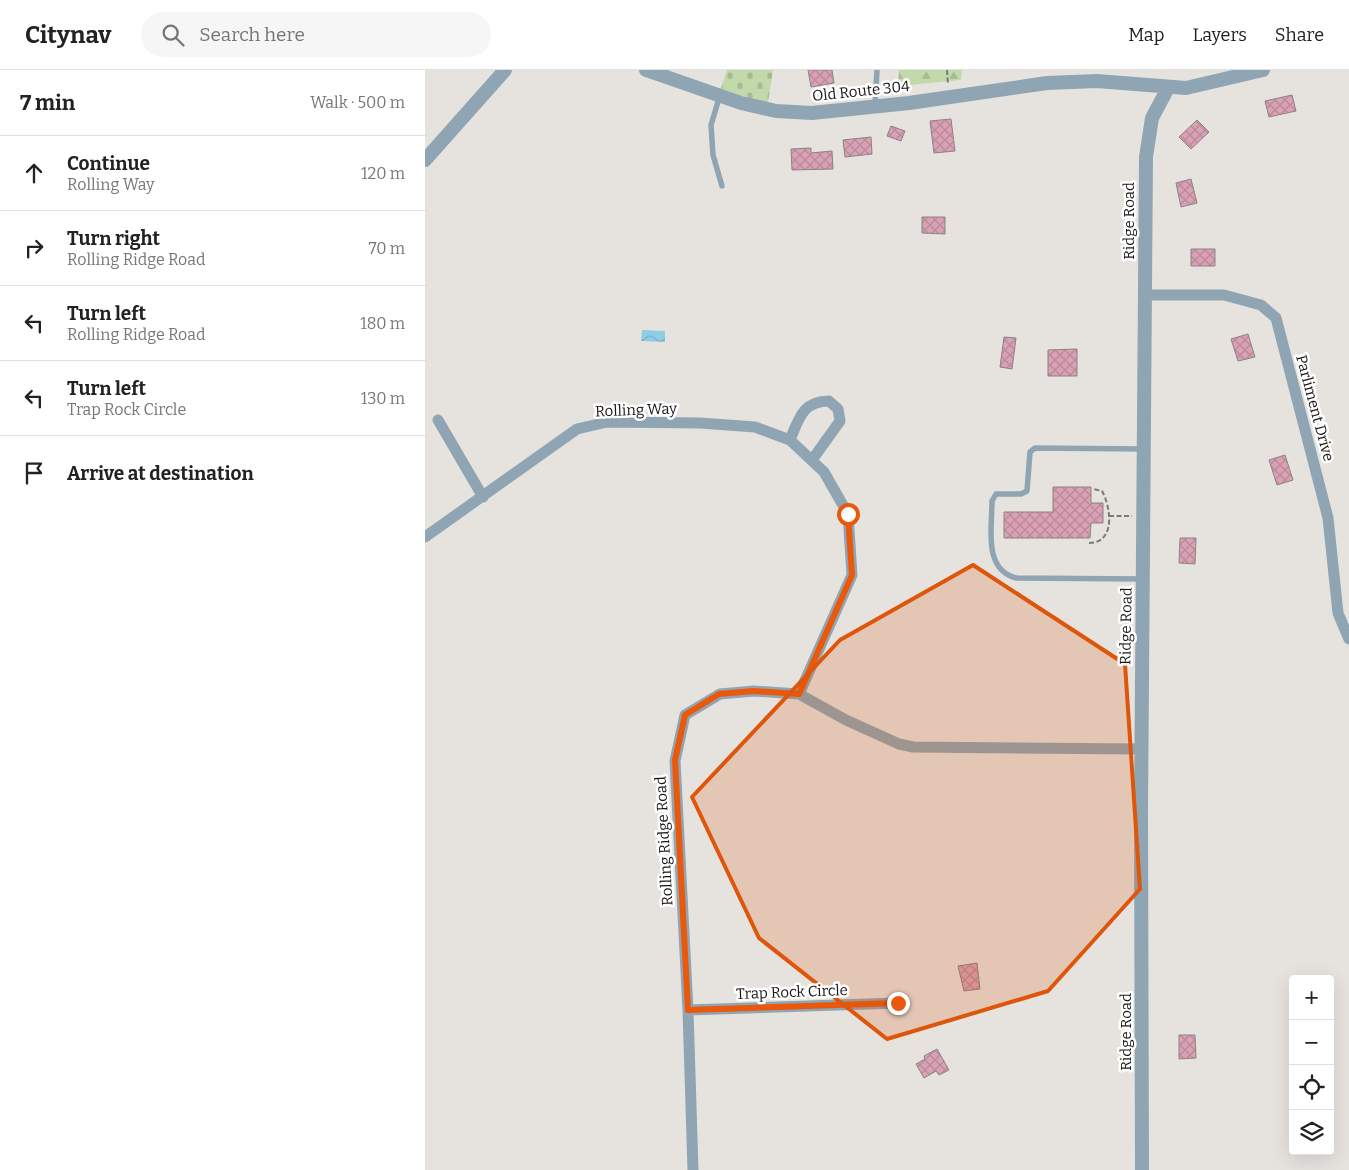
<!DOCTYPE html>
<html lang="en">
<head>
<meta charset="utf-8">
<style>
  body { margin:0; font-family:Bitter,serif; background:#f6f6f6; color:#222 }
  .controls { position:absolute; right:15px; bottom:15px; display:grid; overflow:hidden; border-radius:5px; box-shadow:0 5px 20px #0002 }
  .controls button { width:45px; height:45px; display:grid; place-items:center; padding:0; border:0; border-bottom:1px solid #e0e0e0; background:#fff; color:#222; font:25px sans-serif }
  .stop { position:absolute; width:15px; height:15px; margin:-11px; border:4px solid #ea580c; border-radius:50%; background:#fff }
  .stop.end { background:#ea580c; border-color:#fff; box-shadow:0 1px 5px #0008 }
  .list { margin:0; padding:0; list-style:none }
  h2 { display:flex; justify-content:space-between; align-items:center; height:65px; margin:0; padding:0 20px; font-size:21px }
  h2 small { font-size:16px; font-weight:400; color:#767676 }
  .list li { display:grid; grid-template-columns:32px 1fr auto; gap:15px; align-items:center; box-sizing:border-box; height:75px; padding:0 20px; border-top:1px solid #e0e0e0 }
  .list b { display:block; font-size:19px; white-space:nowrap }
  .list p { margin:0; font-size:16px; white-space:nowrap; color:#767676 }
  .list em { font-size:16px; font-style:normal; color:#767676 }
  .icon { flex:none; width:28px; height:28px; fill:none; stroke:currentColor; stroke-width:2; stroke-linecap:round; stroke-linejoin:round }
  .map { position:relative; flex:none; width:924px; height:1100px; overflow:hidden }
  header { display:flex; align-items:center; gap:30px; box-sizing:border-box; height:70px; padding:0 25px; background:#fff; border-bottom:1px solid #e0e0e0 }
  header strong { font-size:24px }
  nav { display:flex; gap:28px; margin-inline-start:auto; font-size:18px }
  .search { width:350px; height:45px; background:#f6f6f6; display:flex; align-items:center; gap:12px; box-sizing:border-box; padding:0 18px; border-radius:28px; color:#767676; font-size:19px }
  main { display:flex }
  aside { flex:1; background:#fff }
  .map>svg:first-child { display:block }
  .forest { fill:url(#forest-firs) }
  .cemetery { fill:url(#cemetery-stones) }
  .water { fill:url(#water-waves) }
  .building { fill:url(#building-cross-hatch); stroke:#898385 }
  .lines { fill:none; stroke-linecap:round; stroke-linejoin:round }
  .path { stroke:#7b7977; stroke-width:2; stroke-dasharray:5 2.5; stroke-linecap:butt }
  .service { stroke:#8fa5b3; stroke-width:5.5 }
  .minor { stroke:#8fa5b3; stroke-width:11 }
  .tertiary { stroke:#8fa5b3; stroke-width:14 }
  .route { stroke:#ea580c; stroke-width:6 }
  .marked { fill:#de560c; fill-opacity:0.2; stroke:#de560c; stroke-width:4; stroke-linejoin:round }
  .labels { text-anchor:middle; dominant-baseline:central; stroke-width:5; stroke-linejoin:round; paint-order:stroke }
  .street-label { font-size:15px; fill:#171615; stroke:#fff }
</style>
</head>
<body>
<header>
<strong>Citynav</strong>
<div class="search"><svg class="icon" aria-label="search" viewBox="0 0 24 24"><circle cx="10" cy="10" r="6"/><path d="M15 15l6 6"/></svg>Search here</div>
<nav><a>Map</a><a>Layers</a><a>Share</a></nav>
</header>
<main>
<aside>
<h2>7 min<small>Walk · 500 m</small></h2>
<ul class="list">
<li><svg class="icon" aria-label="ahead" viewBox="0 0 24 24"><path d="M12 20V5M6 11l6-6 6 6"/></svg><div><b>Continue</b><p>Rolling Way</p></div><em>120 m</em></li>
<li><svg class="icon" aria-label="right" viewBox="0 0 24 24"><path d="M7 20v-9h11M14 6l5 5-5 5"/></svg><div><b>Turn right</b><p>Rolling Ridge Road</p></div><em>70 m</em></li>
<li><svg class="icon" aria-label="left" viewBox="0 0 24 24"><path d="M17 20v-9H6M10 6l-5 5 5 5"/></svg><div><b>Turn left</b><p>Rolling Ridge Road</p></div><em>180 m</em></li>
<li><svg class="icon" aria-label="left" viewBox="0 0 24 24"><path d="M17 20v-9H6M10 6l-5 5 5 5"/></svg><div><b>Turn left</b><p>Trap Rock Circle</p></div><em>130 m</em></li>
<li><svg class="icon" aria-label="arrive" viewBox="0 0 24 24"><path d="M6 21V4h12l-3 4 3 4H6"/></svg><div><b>Arrive at destination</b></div></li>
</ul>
</aside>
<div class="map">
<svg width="924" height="1100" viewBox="0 0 924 1100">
  <defs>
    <pattern id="forest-firs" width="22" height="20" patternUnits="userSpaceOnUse" patternTransform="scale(1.25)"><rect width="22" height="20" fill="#c2d9ac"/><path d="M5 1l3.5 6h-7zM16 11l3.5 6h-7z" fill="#a6ba93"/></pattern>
    <pattern id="cemetery-stones" width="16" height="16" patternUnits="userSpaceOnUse" patternTransform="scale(1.25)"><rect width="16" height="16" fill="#c2d9ac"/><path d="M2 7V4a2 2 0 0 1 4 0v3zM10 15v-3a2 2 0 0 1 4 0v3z" fill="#a6ba93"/></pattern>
    <pattern id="water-waves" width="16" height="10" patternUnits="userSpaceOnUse" patternTransform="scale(1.25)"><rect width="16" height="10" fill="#8fcde6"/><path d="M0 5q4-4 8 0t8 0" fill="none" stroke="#7bafc4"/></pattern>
    <pattern id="building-cross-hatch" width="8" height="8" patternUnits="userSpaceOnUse" patternTransform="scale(1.25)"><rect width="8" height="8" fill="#daa0b4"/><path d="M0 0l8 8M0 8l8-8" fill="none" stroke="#ba899a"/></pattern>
  </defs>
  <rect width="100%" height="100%" fill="#e6e3df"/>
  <!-- forest -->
  <path class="forest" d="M474,0H537L536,10L473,16Z"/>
  <!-- cemetery -->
  <path class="cemetery" d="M302,0H348L343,33L295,21Z"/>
  <!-- water -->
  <path class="water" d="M217,260L240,261V272L216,271Z"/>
  <!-- building -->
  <path class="building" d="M383,0H407L409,13L386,17Z
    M867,25L871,41L844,47L840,31Z
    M526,49L530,81L509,83L505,51Z
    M772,50L784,62L766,79L754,67Z
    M466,56L480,61L476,71L462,66Z
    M446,67L447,84L420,87L418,70Z
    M386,78V83L407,81L408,99L367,100L366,79Z
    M766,109L772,133L756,137L751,113Z
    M497,147H520V164L497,163Z
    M766,179H790V196H766Z
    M823,264L830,287L813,291L806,269Z
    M579,267L591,268L587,299L575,297Z
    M652,279V306H623V280Z
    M860,385L868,410L852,415L844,390Z
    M628,417H666V433H678V453H666L665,468H579V442H628Z
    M755,468H771L770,494L754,493Z
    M552,893L555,919L539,921L533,896Z
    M754,965H770L771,988L754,989Z
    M512,979L524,1000L514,1005L511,1001L499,1008L491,994L500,989L499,986Z"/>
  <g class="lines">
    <!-- path -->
    <path class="path" d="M522,0L523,15
      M684,446H707
      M664,473C691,473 686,437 677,421L668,419"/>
    <!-- service -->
    <path class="service" d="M295,25L286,55L288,85L297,116
      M450,35L452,0
      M717,509L591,508C558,499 567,458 567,431L571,424H596L602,421L605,382L610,378L719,379"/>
    <!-- minor -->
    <path class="minor" d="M720,225H799L836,235L851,248L903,448L913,543L924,569
      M13,350L58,427
      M365,370C374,348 378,331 404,331L413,339L415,351L387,390
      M0,467L152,359L182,352L275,353L330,357L365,370L399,402L423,444L427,505L374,624
      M263,940L473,933
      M268,1100L263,940L250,691L260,645L295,624L329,621L374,624L421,650L474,674L488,677L716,679"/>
    <!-- tertiary -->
    <path class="tertiary" d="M221,0L316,33L351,41L387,43L484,33L622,13L672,11L761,18L838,0
      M0,90L80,0
      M717,1100L716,741L721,87L727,48L743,18"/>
  </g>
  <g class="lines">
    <!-- route -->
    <path class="route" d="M423,444L427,505L374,624L329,621L294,624L260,645L250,690L263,940L473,933"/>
  </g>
  <!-- marked area -->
  <path class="marked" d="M548,495L700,594L715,819L623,921L462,969L334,868L267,727L415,570Z"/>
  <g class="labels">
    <!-- street labels -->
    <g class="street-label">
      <text transform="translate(436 21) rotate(-6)">Old Route 304</text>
      <text transform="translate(704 151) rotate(-90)">Ridge Road</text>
      <text transform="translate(890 338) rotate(75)">Parliment Drive</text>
      <text transform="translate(211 340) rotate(-2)">Rolling Way</text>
      <text transform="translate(701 556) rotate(-89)">Ridge Road</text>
      <text transform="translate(239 771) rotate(-93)">Rolling Ridge Road</text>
      <text transform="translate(367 922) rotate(-2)">Trap Rock Circle</text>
      <text transform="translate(701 962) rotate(-90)">Ridge Road</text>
    </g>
  </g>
</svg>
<div class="controls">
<button>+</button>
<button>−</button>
<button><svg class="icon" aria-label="locate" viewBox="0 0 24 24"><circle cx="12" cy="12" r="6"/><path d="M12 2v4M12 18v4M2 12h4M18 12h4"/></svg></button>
<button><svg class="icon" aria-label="layers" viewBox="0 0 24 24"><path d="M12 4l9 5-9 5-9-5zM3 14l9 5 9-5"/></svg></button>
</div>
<div class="stop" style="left:423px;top:444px"></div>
<div class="stop end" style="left:473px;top:933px"></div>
</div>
</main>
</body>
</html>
